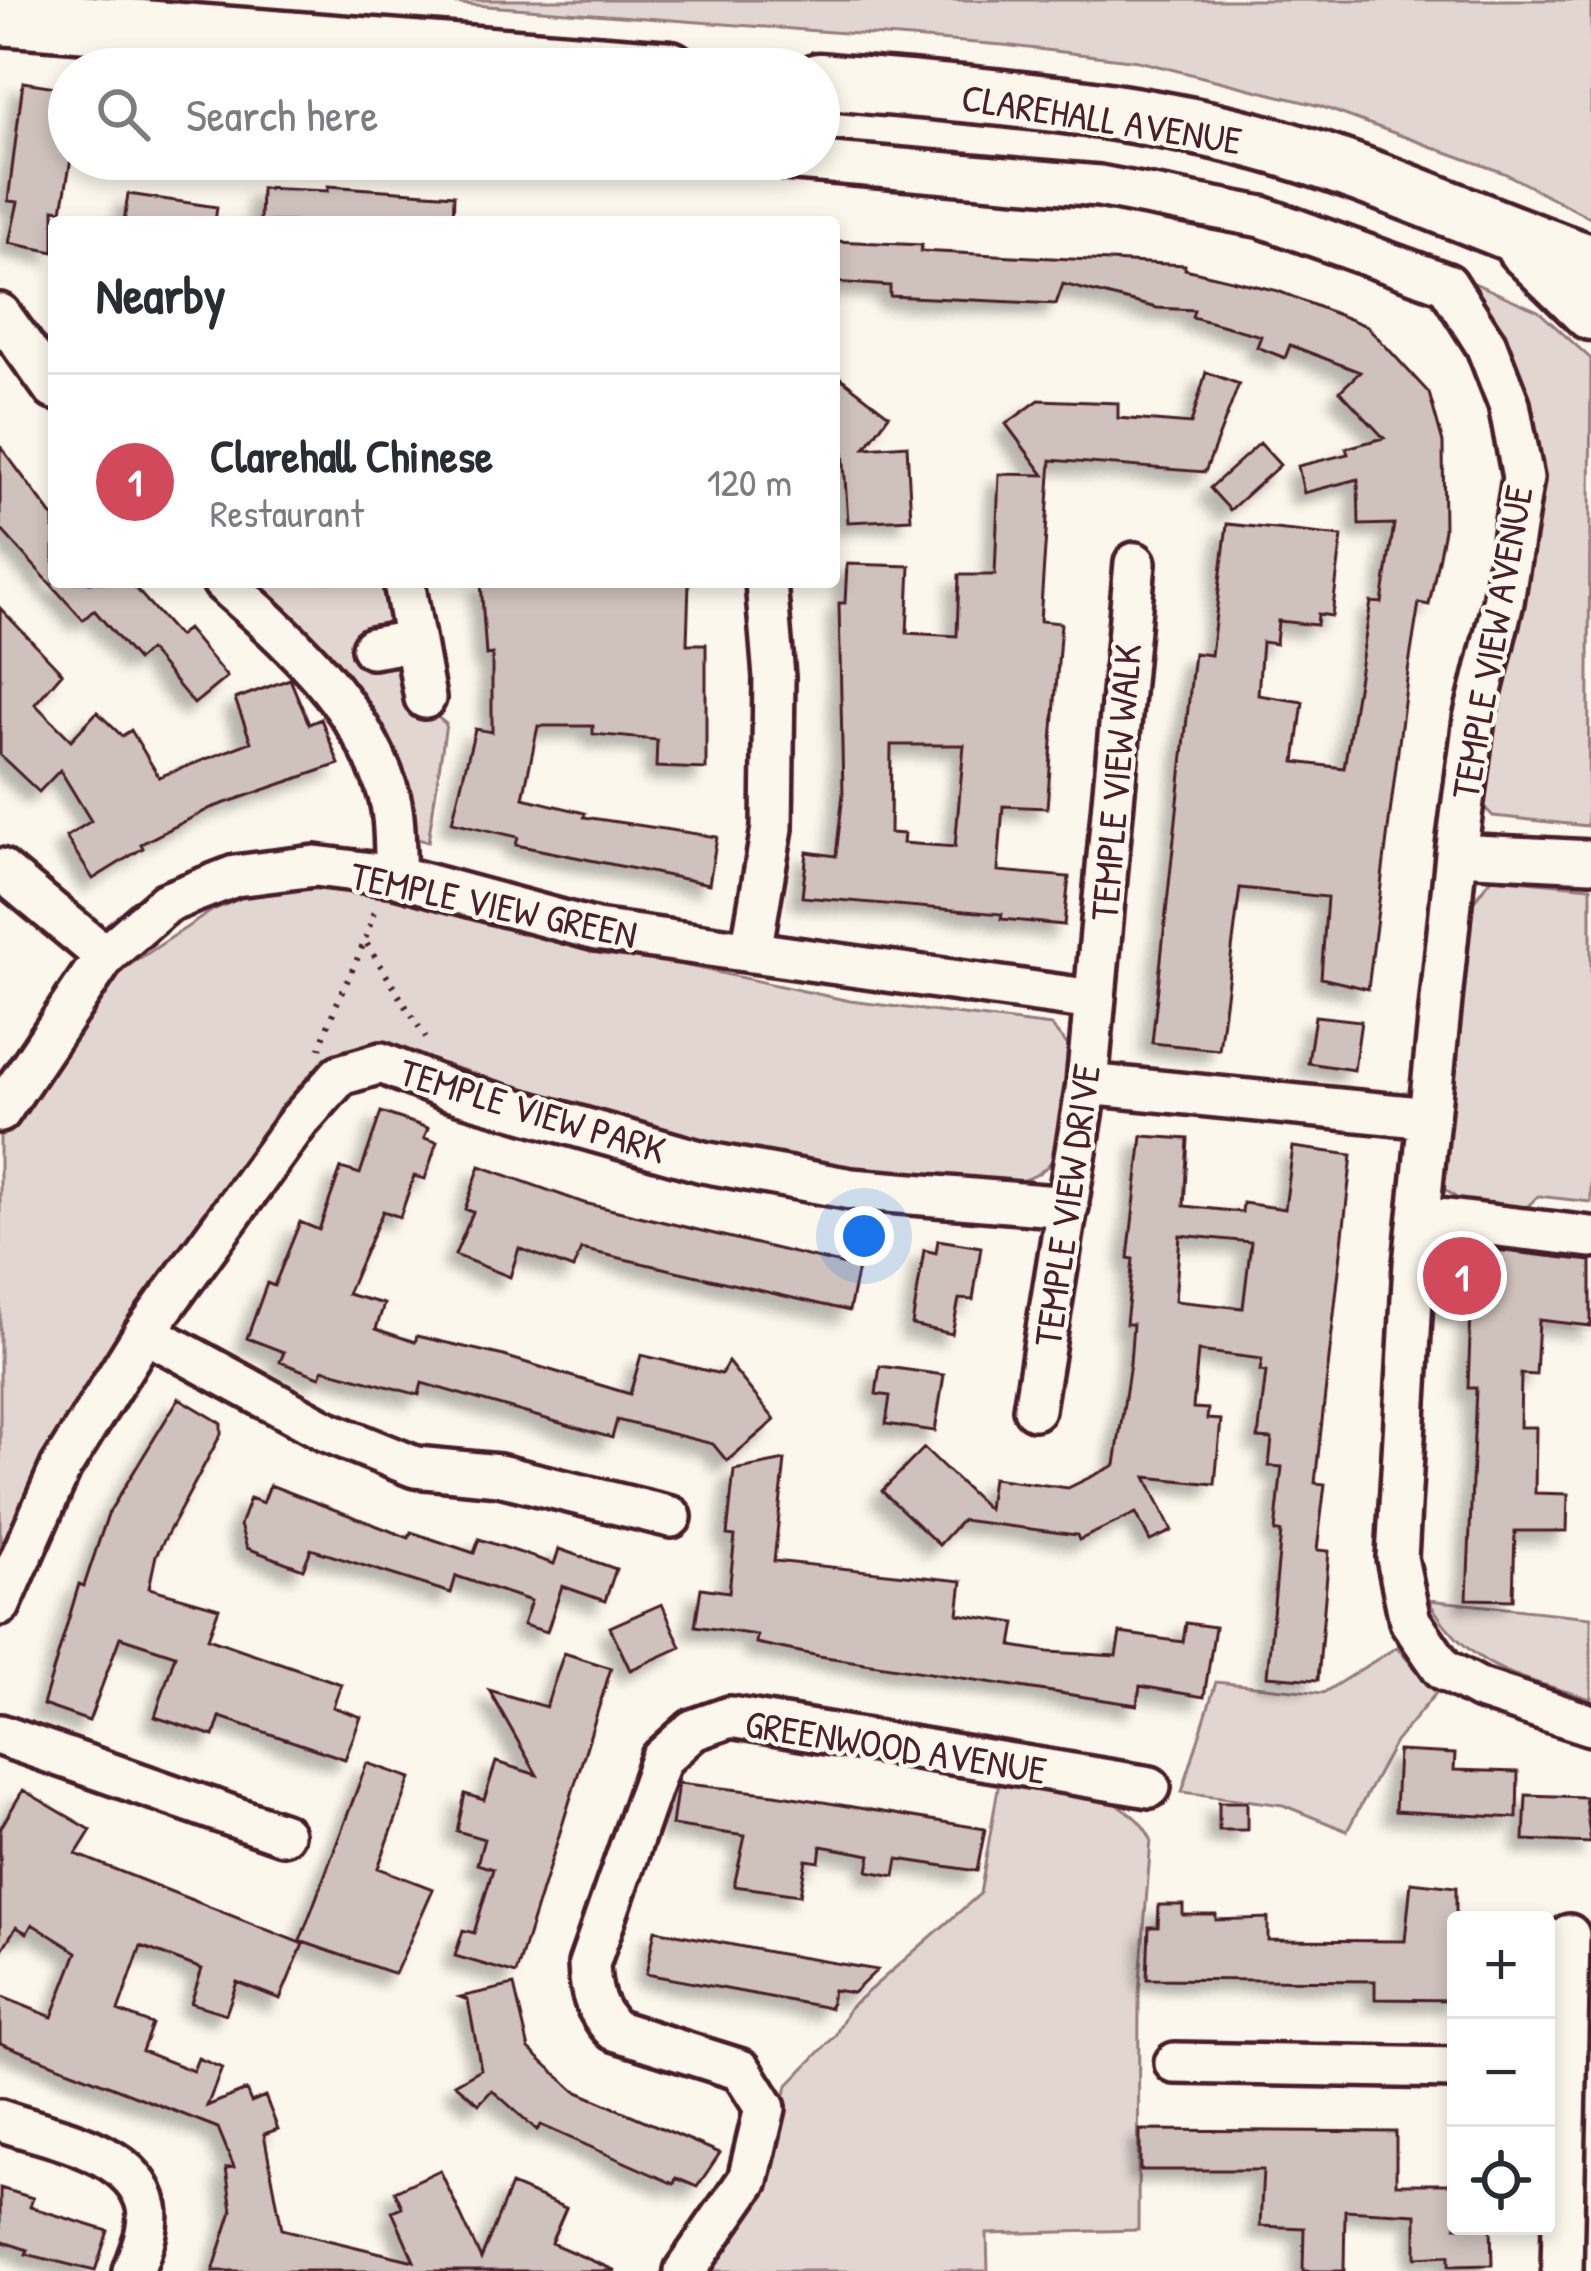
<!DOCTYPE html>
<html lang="en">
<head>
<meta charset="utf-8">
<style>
  body { margin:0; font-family:"Patrick Hand",sans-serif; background:#f7f7f7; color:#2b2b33 }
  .controls { position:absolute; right:36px; bottom:36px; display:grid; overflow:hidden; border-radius:12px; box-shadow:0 6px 18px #0003 }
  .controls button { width:108px; height:108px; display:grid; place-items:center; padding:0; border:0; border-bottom:3px solid #e1e1e2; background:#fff; color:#2b2b33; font:60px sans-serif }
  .you { position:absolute; left:864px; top:1236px; width:42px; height:42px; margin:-30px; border:9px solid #fff; border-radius:50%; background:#1a73e8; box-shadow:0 0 0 18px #1a73e833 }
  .badge { display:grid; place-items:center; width:78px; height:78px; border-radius:50%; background:#d1495b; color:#fff; font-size:39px; font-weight:700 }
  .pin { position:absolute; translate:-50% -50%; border:6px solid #fff; box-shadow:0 3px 12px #0006 }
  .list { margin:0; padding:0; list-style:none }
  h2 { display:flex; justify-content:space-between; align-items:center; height:156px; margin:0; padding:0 48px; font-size:51px }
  h2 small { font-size:39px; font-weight:400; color:#7c7c81 }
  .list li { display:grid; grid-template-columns:78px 1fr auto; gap:36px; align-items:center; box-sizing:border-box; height:216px; padding:0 48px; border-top:3px solid #e1e1e2 }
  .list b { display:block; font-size:45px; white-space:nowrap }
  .list p { margin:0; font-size:39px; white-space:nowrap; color:#7c7c81 }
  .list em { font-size:39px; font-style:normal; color:#7c7c81 }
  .icon { flex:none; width:66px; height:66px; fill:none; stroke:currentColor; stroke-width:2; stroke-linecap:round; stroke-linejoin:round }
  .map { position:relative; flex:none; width:1591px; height:2271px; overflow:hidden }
  .search { position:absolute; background:#fff; box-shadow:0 6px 18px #0003; left:48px; top:48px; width:792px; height:132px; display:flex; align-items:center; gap:30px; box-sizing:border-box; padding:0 42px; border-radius:66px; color:#7c7c81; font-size:45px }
  .panel { position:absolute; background:#fff; box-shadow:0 6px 18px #0003; left:48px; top:216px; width:792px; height:372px; border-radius:12px }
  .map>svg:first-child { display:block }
  .built { fill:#eee7de }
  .green { fill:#e2d7d0; stroke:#967b7e; stroke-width:3 }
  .building { fill:#cfc2bc; stroke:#4a1f2b; stroke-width:3; fill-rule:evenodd; filter:url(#shadow) }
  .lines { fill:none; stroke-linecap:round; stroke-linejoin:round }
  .street-casing { stroke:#4a1f2b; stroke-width:48 }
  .secondary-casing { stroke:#4a1f2b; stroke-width:63 }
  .path { stroke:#4a1f2b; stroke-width:6; stroke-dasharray:3 9; stroke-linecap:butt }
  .street { stroke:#fbf7ec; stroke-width:39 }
  .secondary { stroke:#fbf7ec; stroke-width:54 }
  .labels { text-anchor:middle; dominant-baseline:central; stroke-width:9; stroke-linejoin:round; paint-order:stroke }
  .street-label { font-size:39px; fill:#4a1f2b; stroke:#fbf7ec }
</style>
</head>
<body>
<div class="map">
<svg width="1591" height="2271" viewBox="0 0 1591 2271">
  <defs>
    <filter id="shadow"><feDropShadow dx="-11" dy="11" stdDeviation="6" flood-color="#0004"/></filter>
  </defs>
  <rect width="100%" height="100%" fill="#fbf7ec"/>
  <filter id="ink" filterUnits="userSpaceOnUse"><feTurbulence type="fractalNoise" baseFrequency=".00833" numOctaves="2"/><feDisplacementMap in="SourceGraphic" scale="24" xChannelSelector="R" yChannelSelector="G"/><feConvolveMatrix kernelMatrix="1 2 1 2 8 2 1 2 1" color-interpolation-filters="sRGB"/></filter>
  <g filter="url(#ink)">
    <!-- built -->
    <path class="built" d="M1446,1239L1591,1251V1333L1427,1311Z"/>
    <!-- green -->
    <path class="green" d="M408,0H1591V218L1504,173L1320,106L1138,61L1003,45Z
      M1465,279L1538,311L1591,359L1588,826L1493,816L1475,798L1539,470L1506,333Z
      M253,582H392L397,610L381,627C392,672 410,696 446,724L428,842L414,838C394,732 335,650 253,582Z
      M289,878L379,886L497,925L850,1001L1051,1026L1073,1051C1067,1098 1075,1169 1020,1181L843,1169L722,1150L372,1042L339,1054L310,1082L0,1570V1136L113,976L213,910Z
      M1492,878L1591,887V1202L1538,1196L1524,1210L1464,1204L1442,1187L1473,902Z
      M1428,1600L1591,1617V1699C1517,1676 1470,1671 1428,1600Z
      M1397,1647L1436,1693L1395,1742L1347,1831L1283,1805L1182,1792L1216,1682L1323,1693Z
      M1000,1776C1053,1787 1124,1786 1151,1839L1139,1994L1138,2230L987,2234L988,2271H698L775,2137L787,2086L835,2036L849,2008L980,1894Z"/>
    <!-- building -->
    <path class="building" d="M23,82L69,89L71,159L62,210L54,209V252L9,243L18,202L8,201Z
      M328,186L454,195L453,222H260L261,188L328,191Z
      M128,194L217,207L215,222H124Z
      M834,241L922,245L921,251L1185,265V269L1278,291L1367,326L1429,393L1443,443L1444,530L1429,605L1419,603L1408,671L1368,989L1321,978L1327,897L1240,888L1219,1050L1152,1043L1194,653L1211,655L1227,524L1342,536L1332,616L1318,614L1317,625L1278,621L1276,644L1262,642L1258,695L1303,702L1295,762L1344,768L1371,602L1382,603L1394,524L1359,525L1358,479L1304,493L1298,466L1348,454L1346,448L1384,438L1340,391L1360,372L1290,345L1285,358L1257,347L1261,336L1192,317L1194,310L1157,308L1063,284L1056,304L890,296V286L834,282Z
      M1206,372L1239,384L1205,472L1051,460L1040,621L1061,623L1047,808L1003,806L998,871L1069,877L1064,925L1001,919L1002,914L802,897L807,852L836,856L843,794L839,603H845L847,564L910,566L907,633L957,636L959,575H995L999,474L1044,475L1006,424L1039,400L1118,403V418L1191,424ZM891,745H964L955,847L903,843L904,834L890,833Z
      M838,376L889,415L865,448L907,445L911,519L848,522Z
      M1260,443L1280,465L1230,510L1210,488Z
      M0,446L54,518V582H130L178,636L187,629L227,677L194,704L149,650L137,660L94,610L83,620L0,528Z
      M481,582H689L687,644H706V769L656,767L657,740L593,734V726H538L523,798L585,813L584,817L717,837L709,884L516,845L518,837L452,822L475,729L492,732V654L486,655Z
      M0,608L62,673L35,704L71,740L97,712L122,736L131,730L159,777L251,742L235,699L290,679L309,724L321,719L339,764L211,808L141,844L143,848L93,879L66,837L91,821L60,770L39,792L0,755Z
      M1315,1016L1361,1021L1354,1070L1308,1063Z
      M381,1112L428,1128L424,1138L437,1142L425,1179L414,1176L400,1217L383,1211L347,1294L384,1304L376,1329L415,1342L417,1336L504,1356L630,1394L641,1355L721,1374L728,1362L775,1420L727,1461L713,1444L617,1420L612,1438L422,1383L419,1395L323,1369L320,1377L280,1362L284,1352L247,1338L267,1283L274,1286L300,1222L319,1230L341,1168L360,1174Z
      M1142,1136L1188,1139L1184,1206L1242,1212L1243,1203L1285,1209L1293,1147L1352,1155L1315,1483L1325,1484L1317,1550L1329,1551L1318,1680L1267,1676L1281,1532H1275L1282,1467L1269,1466L1272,1439L1258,1438L1266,1372L1260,1371L1262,1359L1198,1351L1193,1408L1208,1409L1207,1419L1221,1420L1215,1484L1146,1477L1172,1531L1150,1541L1136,1513L1079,1540L1077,1535L962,1520L939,1545L882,1491L924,1448L988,1509L992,1478L1068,1488L1115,1465L1130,1363L1133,1324H1126L1133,1259L1128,1258ZM1180,1235L1251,1242L1243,1308L1175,1301Z
      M480,1166L584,1203L858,1268L849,1311L581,1249L573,1269L519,1248L510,1277L455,1255L473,1212L465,1209Z
      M938,1240L981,1247L973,1300L959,1299L952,1334L912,1325L924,1250L936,1253Z
      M1451,1245L1591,1261V1326L1539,1320L1536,1375L1521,1374L1520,1427H1536L1535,1493L1568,1494L1567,1531H1515L1513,1600L1467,1599L1476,1388H1468L1471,1310L1443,1307Z
      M880,1366L944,1375L935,1431L886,1424L890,1396L876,1394Z
      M179,1398L221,1423V1434L156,1555L149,1588L219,1608L208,1638L341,1684L333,1707L361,1717L345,1759L220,1717L214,1736L155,1717L175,1655L120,1637L89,1721L43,1705L79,1584L84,1586L108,1514Z
      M785,1460L774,1561L962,1581L958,1614L1016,1623L1012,1646L1049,1652L1116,1656L1120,1633L1183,1642L1186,1623L1215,1627L1204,1697L1140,1686L1137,1705L819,1656L756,1643L757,1635L695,1626L701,1588L729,1592L735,1536L727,1535L734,1470Z
      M270,1485L409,1538L411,1532L474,1553L479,1539L554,1564L559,1549L616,1569L605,1601L562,1586L547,1632L523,1625L531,1601L456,1576L451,1593L311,1549L303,1569L247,1548L240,1525L250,1498L263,1503Z
      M662,1604L681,1647L630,1670L610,1627Z
      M564,1653L611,1668L516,1974L455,1956L463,1930L474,1933L493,1869L477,1864L484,1839L457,1831L465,1794L484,1800L496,1762L537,1775L489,1690L546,1707Z
      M1398,1751L1455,1754L1454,1770L1518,1772L1517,1818L1395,1811Z
      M367,1763L411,1778L378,1868L433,1889L395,1974L300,1941Z
      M678,1783L775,1794L985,1829L977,1871L898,1859L895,1876L868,1871L871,1855L821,1846L819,1862L806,1860L800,1895L734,1886L745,1836L672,1825Z
      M23,1790L91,1830L76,1854L303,1944L280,1999L237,1982L226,2014L191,2003L202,1969L141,1946L118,2011L152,2024L142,2051L193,2071L198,2058L222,2068L207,2106L246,2090L251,2102L265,2096L278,2129L264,2134L282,2229L414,2261L392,2211L402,2207L395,2191L440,2170L481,2259L511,2185L566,2208L551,2243L616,2271H213L232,2211L226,2168L234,2167L218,2128L0,2043V1996L52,2017L77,1952L32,1924L27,1933L16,1927L0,1953V1829Z
      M1526,1795L1585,1797L1591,1843L1524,1840Z
      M1219,1802H1247V1830H1219Z
      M1411,1882L1456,1887V2000L1375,1999V1981L1147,1979L1149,1927H1158L1159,1905H1183V1915H1216V1920L1268,1918V1940L1405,1941Z
      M655,1930L775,1953L877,1970L853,1993L833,1990L830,2008L775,1998L646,1974Z
      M514,1985L529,2049L575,2091L720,2153L697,2187L676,2178L674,2184L541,2125L537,2130L492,2090L479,2104L455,2084L481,2069L468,2000L460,1997Z
      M1140,2130L1396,2132V2184H1456V2226H1491L1492,2265L1449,2266V2255L1416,2257V2214L1345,2210L1344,2271H1303L1304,2228L1260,2226L1263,2170H1140Z
      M0,2188L33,2198L30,2207L108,2231L95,2271L26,2254L28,2250L0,2241Z"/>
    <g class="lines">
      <defs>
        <path id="street" d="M785,159L1099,186L1262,217L1447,284L1486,345L1509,404L1523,478L1503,602L1474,719L1456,854L1414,1264L1397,1558L1410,1621L1443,1669L1480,1689L1591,1725
          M0,314L54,389
          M223,582C289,639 362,706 388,792C396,817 394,849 396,876
          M404,582L425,698
          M372,648L413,641
          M1456,854L1591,861
          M0,869L105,956
          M751,952L772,828L774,677L766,582
          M1087,1084L1429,1118
          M0,1112L105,956L166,903L235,876L315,866L396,876L596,930L1093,1000
          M1423,1217L1591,1237
          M145,1332L326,1431L415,1467L499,1475L671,1517
          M1034,1409L1087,1084L1135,563
          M0,1605L61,1467L145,1332L298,1122L340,1075L381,1063L448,1090L703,1162L851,1189L1068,1207
          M0,1735L283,1834
          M1175,2063L1456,2068
          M0,2120C47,2137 135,2149 147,2207C151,2229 140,2251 133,2271
          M685,2271L748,2180L765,2108L741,2070L614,2030C595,2010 590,1992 589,1964L661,1759L693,1730L730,1717L1150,1787
          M1562,2271L1569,1935"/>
        <path id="secondary" d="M0,17L670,69
          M819,81C956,94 1094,102 1228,134C1354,163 1470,221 1591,263
          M1524,247L1591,312"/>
      </defs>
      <!-- street casing -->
      <use href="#street" class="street-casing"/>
      <!-- secondary casing -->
      <use href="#secondary" class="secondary-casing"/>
      <!-- path -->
      <path class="path" d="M367,944L429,1043
        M320,1049C334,999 364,957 375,906"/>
      <!-- street -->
      <use href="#street" class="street"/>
      <!-- secondary -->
      <use href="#secondary" class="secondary"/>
    </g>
  </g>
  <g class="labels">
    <!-- street labels -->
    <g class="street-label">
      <text transform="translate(1102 118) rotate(9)">CLAREHALL AVENUE</text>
      <text transform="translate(1491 642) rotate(-80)">TEMPLE VIEW AVENUE</text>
      <text transform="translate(1115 782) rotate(-85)">TEMPLE VIEW WALK</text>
      <text transform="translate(494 904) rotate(12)">TEMPLE VIEW GREEN</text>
      <text transform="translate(533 1110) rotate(17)">TEMPLE VIEW PARK</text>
      <text transform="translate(1066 1205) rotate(-82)">TEMPLE VIEW DRIVE</text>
      <text transform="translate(896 1746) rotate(9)">GREENWOOD AVENUE</text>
    </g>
  </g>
</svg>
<div class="controls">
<button>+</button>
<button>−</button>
<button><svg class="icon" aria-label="locate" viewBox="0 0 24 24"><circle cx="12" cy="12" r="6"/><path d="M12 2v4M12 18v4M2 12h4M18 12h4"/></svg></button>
</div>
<div class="you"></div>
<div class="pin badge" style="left:1462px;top:1276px">1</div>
<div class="search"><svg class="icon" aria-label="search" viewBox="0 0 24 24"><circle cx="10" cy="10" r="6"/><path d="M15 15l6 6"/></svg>Search here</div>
<section class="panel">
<h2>Nearby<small></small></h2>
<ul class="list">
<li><span class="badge">1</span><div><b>Clarehall Chinese</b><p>Restaurant</p></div><em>120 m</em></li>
</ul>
</section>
</div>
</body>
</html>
